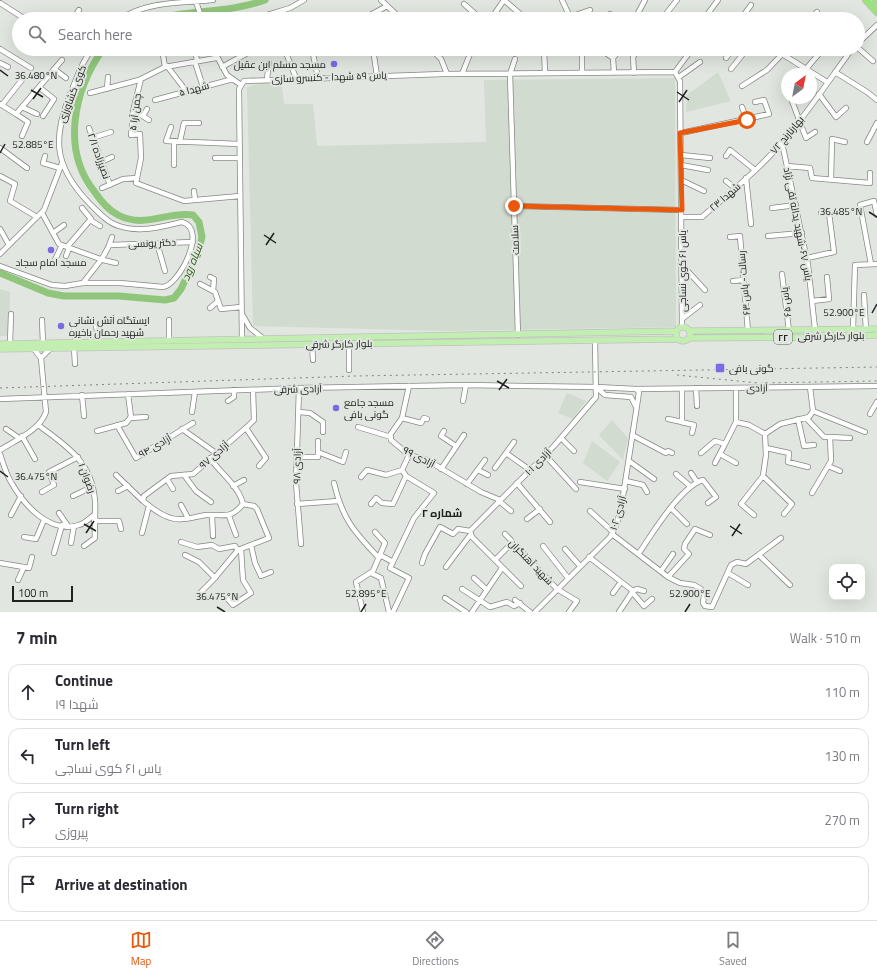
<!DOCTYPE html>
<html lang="en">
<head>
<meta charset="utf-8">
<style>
  body { margin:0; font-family:"Titillium Web",Cairo,sans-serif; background:#f7f7f7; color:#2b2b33 }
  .controls { position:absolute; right:12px; bottom:12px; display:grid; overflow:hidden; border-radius:8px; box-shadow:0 4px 16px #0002 }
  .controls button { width:36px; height:36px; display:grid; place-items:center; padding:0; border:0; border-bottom:1px solid #e1e1e2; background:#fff; color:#2b2b33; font:20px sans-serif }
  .compass { position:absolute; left:781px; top:68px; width:36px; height:36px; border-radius:50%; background:#fff; box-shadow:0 4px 16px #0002; rotate:32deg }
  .scale { position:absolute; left:12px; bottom:10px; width:61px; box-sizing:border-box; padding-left:4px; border:2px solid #202220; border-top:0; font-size:11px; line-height:14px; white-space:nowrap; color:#202220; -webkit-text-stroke:3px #e1e6e0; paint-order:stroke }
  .stop { position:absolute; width:12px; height:12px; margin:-9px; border:3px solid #ea580c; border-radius:50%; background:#fff }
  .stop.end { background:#ea580c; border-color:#fff; box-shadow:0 1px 4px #0008 }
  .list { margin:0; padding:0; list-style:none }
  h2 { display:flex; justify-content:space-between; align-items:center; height:52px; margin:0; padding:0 16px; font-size:17px }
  h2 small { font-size:13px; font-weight:400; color:#7c7c81 }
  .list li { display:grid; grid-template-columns:26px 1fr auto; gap:12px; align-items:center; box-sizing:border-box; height:56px; margin:0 8px 8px; padding:0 8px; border:1px solid #e1e1e2; border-radius:12px }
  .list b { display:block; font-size:15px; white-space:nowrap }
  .list p { margin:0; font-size:13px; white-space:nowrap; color:#7c7c81 }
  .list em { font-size:13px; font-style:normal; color:#7c7c81 }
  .icon { flex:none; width:22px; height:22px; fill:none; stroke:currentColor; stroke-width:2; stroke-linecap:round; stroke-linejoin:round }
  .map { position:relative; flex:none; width:877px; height:612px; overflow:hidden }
  .search { position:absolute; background:#fff; box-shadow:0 4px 16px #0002; left:12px; right:12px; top:12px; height:44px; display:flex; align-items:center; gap:10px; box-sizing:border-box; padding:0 14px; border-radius:22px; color:#7c7c81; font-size:15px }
  .sheet { height:308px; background:#fff }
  nav { display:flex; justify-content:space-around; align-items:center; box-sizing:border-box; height:56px; border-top:1px solid #e1e1e2; background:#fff; font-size:11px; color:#7c7c81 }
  nav a { display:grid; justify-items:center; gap:2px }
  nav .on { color:#ea580c }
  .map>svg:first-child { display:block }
  .built { fill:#d2dbcf }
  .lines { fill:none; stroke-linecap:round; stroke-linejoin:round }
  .river { stroke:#90c67b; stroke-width:7 }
  .minor-casing { stroke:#858983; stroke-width:6 }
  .major-casing { stroke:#c1c1c1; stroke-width:7 }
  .highway-casing { stroke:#c1c1c1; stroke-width:8 }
  .minor { stroke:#fff; stroke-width:4.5 }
  .major { stroke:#c3eeb2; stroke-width:5.5 }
  .highway { stroke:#9be27f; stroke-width:7 }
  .rail { stroke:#80837f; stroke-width:1; stroke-dasharray:2 4; stroke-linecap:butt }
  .route { stroke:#ea580c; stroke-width:5 }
  .ticks { fill:none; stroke:#202220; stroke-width:1.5 }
  .poi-dot { fill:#7d69e4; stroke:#e1e6e0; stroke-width:1.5 }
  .labels { text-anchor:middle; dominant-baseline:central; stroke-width:4; stroke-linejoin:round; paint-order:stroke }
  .shield { fill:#e1e6e0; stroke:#5a5d5a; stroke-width:1 }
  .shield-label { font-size:9px; font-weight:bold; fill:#202220 }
  .poi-label { font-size:10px; fill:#202220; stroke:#e1e6e0; text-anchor:start }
  .street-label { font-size:10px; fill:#202220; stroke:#e1e6e0 }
  .water-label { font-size:11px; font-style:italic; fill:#2c5d12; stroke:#e1e6e0 }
  .neighbourhood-label { font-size:11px; font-weight:bold; fill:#202220; stroke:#e1e6e0 }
  .ticks-label { font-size:10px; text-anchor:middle; fill:#202220; stroke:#e1e6e0; stroke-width:4; stroke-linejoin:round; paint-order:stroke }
</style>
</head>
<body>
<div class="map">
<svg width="877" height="612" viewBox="0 0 877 612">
  <rect width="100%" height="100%" fill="#e1e6e0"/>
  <!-- built -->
  <path class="built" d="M718,72L731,101L686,112L687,95Z
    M281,78L284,104H313L317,146L486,142L484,80L675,78L676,327L445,331L253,326L247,87Z
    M0,289L10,292L9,333L6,336H0Z
    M567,393L586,401L573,419L558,413Z
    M612,420L628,438L623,460L599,435Z
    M592,441L620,462L607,481L583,463Z"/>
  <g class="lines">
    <!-- river -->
    <path class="river" d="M155,19C191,10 229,13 265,0
      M0,273L48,293L64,296H119L165,300L174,298L181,289L198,253L202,237L199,222L193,215C167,211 145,229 118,215C108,210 100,200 94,191C61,149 74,90 103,49"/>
    <defs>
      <path id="minor" d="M381,0L401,19
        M504,0L526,19
        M562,0L570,17L590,10
        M196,2L202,19
        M0,3L25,19
        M464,4L481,19
        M638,13L645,0
        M610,14L617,19
        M73,19L79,10
        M121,19C146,1 184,3 213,0
        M254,19L290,8L304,0
        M363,19L387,6
        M491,19L504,0
        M662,19L677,0
        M704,19L718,0
        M741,19L751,5
        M811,19L817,12
        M858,43L877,25
        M858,48L873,61
        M0,49L31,68
        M162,49L165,67
        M195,49L197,61
        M213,49L227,75L241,85
        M312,49L318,78
        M373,49L377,76
        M431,49L441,59L447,74
        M544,49L545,73
        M600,49L613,58
        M774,49L827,82
        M286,53L296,78
        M726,58L733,49
        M515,59L510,74L518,335
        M195,62L203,87
        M0,63L8,67
        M167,66L187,92
        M222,67L255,49
        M54,69L66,78
        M731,69L747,49
        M806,69L823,49
        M675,72L680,81L682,327
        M675,72L692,49
        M835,72L867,92L877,100
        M582,73V50
        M614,73L613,58L620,49
        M634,73L633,57L639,49
        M462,74L472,49
        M679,77L700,62
        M141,79L134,107L131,135L140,134L141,158L136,183L184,201L240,196
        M267,79L269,63
        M742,86L767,70L787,49
        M39,87L54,99L43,116
        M107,89L108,77
        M90,93L139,80L165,67L216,58
        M819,94L836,117L846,108
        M155,100L233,79
        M792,101L806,138L815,132
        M0,104L16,114L62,60
        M2,105L25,76
        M22,107L37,114
        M742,107L747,120
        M133,110L149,120
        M16,114L28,122L22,136
        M143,116L147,109
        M171,127L166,141L239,144
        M89,128L110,185
        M681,133L769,114L764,100L755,102
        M92,138L111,132
        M180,141L184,123H199
        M867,142L877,123
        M782,143L808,265L815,329
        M0,148L27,168
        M681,155L710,158
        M45,156L43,163L60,168
        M726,156L730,150L755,170
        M215,158H240
        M101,162L112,157
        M174,165V141
        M681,165L708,170
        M787,166L810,168L812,178L870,183V173
        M0,176L15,184L10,201L37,217
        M746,178L751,224
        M831,179L832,139L845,142
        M681,180L704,191
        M726,181L735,188
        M102,188L123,179L137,178
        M194,191L195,200
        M514,206L681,210
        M772,208L796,205
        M42,213L59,244L103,260L116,263
        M682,217H702C729,193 759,170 782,142C808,113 829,80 852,49
        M90,220L100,226
        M0,229L9,245
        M53,233L64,225
        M768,236L802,233
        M730,237L740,236L748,331
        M157,243L165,271
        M110,245L193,242
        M67,247L91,219L82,208
        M0,254L44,210L62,163
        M66,256L69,248
        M807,258L834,252L829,213H821
        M54,262L62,245
        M871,264L860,205L874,201L877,215
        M682,265L705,290
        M0,266L52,285L65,286L83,283H120L163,287C178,286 209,229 182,222C161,227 139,233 119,226C108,223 98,212 90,204C51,164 53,135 73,87C78,74 83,60 92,49
        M782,274L789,331
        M210,277L214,279L213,291
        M733,281L744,280
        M83,283C94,268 107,256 112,237
        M200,284L215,292L221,309L241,307
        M864,295L866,330
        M812,301L829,299L827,277
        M210,308L218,301
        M242,314L250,328L264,339
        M682,319L700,305
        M42,320L43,343
        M169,320V341
        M96,326L99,342
        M853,329L855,265L877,264
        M74,330L76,342
        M242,340L239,89L244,81L443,74L675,72
        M10,343L11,314
        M349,344V370
        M312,345L313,360
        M74,347L75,364
        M41,358L51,348
        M409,386L402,418L390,435L391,440L409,455L427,460L481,492L500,500
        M596,387L605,395L631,397L636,407
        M299,388L296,483L301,544
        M696,388L697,406
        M736,388V422L749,425L765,434L766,455L763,476L792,504L784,514
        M636,389L877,386
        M82,395L84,416
        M0,399L299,388L466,385L596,387L636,389L639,392L638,399L621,509L616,526L610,537L535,612
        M228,401L234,397V390
        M463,401L466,385
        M813,411L865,432
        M192,412L195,392
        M299,412L310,413L323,422V432
        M870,414L877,402
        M130,418L146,417
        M402,418L421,423L424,418L427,419
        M806,418L824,437H830
        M668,419L682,422V389
        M798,419L804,446L814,445
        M681,422L694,425L692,433
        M38,425C67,446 92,462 95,501C96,513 94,526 95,538L84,546
        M117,425L136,458L193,423
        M358,427L391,437
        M246,428L266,458L259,466
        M6,429L19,438
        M182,429L216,453
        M97,431L126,423L131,417L128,394
        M444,431L441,436L456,446
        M765,434L780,424L809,417L813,411L810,387
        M632,435L666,453L668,451L672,453
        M22,436L35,459
        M561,438L574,451
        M514,442L506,453L530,470
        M766,448L789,453L788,462L808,467
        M0,450C16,440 40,430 46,412L41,358L33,348
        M318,452L343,462L346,452
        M701,453L715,441L725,444L736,422
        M0,454C3,463 6,474 11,482C24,505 49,534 79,525C84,524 90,518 94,515
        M720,454L736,463
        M545,455L576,489
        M297,457H318V441
        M210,458C220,473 239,486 243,504C230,520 224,514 206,515C198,516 190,519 182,519C168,521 153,509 143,501L144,496L171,476L193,474L248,426L254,420L253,390
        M629,461L654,479
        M715,463L725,444
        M828,466L840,471
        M495,468L506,453
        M441,469L464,435
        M478,470L488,475
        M691,473L697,482
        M676,474L690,486
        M116,475L143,501
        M184,475L196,491L211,502
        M361,477L367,470L386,475L402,470
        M167,479L173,489
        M626,481L643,485L647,492
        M580,482L625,489
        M334,483C342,518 354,532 379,558
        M517,483L550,522
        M467,484L485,460
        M233,486L244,480
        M118,491L128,486
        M42,492L54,485L49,472L78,457
        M812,493L831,461L830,437L850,438
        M73,496L92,487
        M499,501L511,511
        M297,504L338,501
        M371,504L376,498L382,503L393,504L406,476
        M181,505L188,518
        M671,508L687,524
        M590,511L613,532
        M59,513L68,526
        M11,515L21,496
        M754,515L741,504L763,476
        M212,516L213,536
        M229,516L236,535
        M527,519L540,509
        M94,521H119L121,529
        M470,531L554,446L596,397L595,340
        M470,531L472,537L521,586
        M142,533L149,506
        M505,534L557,589L577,601L569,612
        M612,534L668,577L680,583L694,585L701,589L704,595L703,603L705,606L712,607L731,565L737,562L746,564L781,538
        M24,537L36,539L44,520
        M181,542L197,547L212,545L219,549L235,546L238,550
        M71,543L74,526
        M251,545L255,563L261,576L271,572
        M543,546L568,578
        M565,549L580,566
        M54,553L62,525
        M639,553C652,534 681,486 703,480L716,497L708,503
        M185,555L199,562L215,578
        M380,555L393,562
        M759,555L790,585
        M589,557L633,591
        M495,560L513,542
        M0,563L29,568L32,557
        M422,563L425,554L440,527L453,534L458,529L470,531
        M446,567L471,534
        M661,571L673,554
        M371,573L381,578L389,612
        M728,573L748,585
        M668,577L688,555L689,554L684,549L685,544L695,529L710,535
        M474,578L487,590
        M18,580L24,567
        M462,589L490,607L507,602L514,606L520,603
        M633,591L637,589L644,591
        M632,592L644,606L652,599
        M613,593L621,582
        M198,595L213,580L238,550L269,538L257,509L254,506L243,504
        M226,597L233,605L251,593L243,580L241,549
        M445,598L466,612
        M515,600L530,612
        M363,612L356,582L373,571L385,543L375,532
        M393,612L409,578L390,568L414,518L434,493L406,476L402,470L409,455
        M472,612L502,568
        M619,612L633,591"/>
      <path id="major" d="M676 334a7 7 0 1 1 14 0a7 7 0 1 1-14 0Z
        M690,331L877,329
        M689,338L846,337L877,335
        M0,344L676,331
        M0,349L677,339"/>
      <path id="highway" d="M866,0L877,12
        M876,0L877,1"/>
    </defs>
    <!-- minor casing -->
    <use href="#minor" class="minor-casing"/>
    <!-- major casing -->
    <use href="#major" class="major-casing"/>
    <!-- highway casing -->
    <use href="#highway" class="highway-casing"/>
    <!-- minor -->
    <use href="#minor" class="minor"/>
    <!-- major -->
    <use href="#major" class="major"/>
    <!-- highway -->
    <use href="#highway" class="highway"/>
    <!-- rail -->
    <path class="rail" d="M677,375L758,383L877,381
      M0,388L355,376L877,367"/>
  </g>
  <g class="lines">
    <!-- route -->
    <path class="route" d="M514,206L682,210L680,133L747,120"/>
  </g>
  <!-- ticks -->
  <path class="ticks" d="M0,70L8,76M31,90L43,97M677,92L689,100M33,99L41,88M679,102L687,90M0,153L5,144M869,212L877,217M264,235L276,243M266,245L274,233M872,313L877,304M497,381L509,388M499,390L507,379M0,471L8,477M84,524L96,531M730,526L742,534M86,533L94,521M732,536L740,524M217,607L225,612M361,612L366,604M685,612L690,604"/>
  <!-- markers -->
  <g class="poi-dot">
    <circle cx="334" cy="64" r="4"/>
    <circle cx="51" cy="250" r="4"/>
    <circle cx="61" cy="326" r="4"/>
    <rect x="715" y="363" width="10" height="10" rx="2"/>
    <circle cx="336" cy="408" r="4"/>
  </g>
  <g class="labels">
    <!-- shield labels -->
    <rect class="shield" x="774" y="330" width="18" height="14" rx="3"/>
    <g class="shield-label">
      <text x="783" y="337">۲۲</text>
    </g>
    <!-- poi labels -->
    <g class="poi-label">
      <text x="326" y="64" text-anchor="end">مسجد مسلم ابن عقیل</text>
      <text x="51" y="262" text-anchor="middle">مسجد امام سجاد</text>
      <text x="69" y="320">ایستگاه آتش نشانی<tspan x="69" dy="12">شهید رحمان باخیره</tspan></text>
      <text x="729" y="368">گونی بافی</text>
      <text x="344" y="402">مسجد جامع<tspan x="344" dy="12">گونی بافی</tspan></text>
    </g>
    <!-- street labels -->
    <g class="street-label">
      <text transform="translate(329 77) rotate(-2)">یاس ۵۹ شهدا - کنسرو سازی</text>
      <text transform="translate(194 89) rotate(-15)">شهدا ۵</text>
      <text transform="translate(72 94) rotate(-69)">کوی کشاورزی</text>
      <text transform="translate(135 112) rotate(-82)">چمن آرا ۵</text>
      <text transform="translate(787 135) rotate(-50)">بهارنارنج ۷۲</text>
      <text transform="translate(99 156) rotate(70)">نصیرزاده ۲/۱</text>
      <text transform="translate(725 197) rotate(-41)">شهدا ۲۳</text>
      <text transform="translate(798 224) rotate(79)">یاس ۶۷-شهید یداله تقی نژاد</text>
      <text transform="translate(515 240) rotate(-92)">سلامت</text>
      <text transform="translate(152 243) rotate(-2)">دکتر یونسی</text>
      <text transform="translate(682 271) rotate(-90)">یاس ۶۱ کوی نساجی</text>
      <text transform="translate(744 283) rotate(-95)">رسالت - یاس ۶۳</text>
      <text transform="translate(786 302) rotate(-97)">یاس ۶۵</text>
      <text transform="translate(831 336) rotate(-1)">بلوار کارگر شرقی</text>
      <text transform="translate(339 344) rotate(-1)">بلوار کارگر شرقی</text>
      <text transform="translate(757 388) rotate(-1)">آزادی</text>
      <text transform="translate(298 389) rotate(-1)">آزادی شرقی</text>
      <text transform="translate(155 446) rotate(-30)">آزادی ۹۴</text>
      <text transform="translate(214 455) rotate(-41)">آزادی ۹۷</text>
      <text transform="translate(419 457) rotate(27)">آزادی ٩٩</text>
      <text transform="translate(538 462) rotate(-45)">آزادی ۱۰۱</text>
      <text transform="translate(297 466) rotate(-89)">آزادی ۹۸</text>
      <text transform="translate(87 478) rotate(69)">رضوان ۱</text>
      <text transform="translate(618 513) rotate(-74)">آزادی ۱۰۲</text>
      <text transform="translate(531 562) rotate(46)">شهید آهنگران</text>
    </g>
    <!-- water labels -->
    <g class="water-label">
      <text transform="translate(192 262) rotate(-68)">سیاه رود</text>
    </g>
    <!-- neighbourhood labels -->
    <g class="neighbourhood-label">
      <text x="442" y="513">شماره ۲</text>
    </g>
  </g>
  <g class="ticks-label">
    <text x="36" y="79">36.480°N</text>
    <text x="33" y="148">52.885°E</text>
    <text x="841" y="215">36.485°N</text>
    <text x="844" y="316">52.900°E</text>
    <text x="36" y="480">36.475°N</text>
    <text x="366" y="597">52.895°E</text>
    <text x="690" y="597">52.900°E</text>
    <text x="217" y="600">36.475°N</text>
  </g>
</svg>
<div class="controls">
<button><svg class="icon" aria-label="locate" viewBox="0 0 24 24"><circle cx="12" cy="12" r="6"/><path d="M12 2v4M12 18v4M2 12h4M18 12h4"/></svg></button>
</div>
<svg class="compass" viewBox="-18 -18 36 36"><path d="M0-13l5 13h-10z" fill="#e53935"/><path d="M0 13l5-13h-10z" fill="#7c7c81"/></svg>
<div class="scale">100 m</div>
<div class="stop" style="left:747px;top:120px"></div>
<div class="stop end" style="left:514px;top:206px"></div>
<div class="search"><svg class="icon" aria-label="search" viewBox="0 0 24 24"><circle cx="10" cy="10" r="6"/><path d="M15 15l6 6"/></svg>Search here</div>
</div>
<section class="sheet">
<h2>7 min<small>Walk · 510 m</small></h2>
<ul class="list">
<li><svg class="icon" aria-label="ahead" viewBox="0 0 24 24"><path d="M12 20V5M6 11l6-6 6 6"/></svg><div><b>Continue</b><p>شهدا ۱۹</p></div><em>110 m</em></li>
<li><svg class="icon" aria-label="left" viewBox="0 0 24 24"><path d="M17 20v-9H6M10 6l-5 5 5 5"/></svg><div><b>Turn left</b><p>یاس ۶۱ کوی نساجی</p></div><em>130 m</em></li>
<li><svg class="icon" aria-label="right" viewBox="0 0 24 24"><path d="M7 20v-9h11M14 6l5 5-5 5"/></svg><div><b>Turn right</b><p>پیروزی</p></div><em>270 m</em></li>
<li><svg class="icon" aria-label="arrive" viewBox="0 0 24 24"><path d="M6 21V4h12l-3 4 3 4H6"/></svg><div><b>Arrive at destination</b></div></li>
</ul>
</section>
<nav>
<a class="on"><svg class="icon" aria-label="map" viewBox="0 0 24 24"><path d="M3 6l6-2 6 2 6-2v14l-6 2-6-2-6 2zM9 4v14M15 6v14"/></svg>Map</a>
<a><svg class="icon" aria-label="directions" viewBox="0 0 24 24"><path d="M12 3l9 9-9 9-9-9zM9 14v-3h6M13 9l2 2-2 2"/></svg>Directions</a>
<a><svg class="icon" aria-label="saved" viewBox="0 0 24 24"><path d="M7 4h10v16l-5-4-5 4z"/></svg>Saved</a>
</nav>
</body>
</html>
